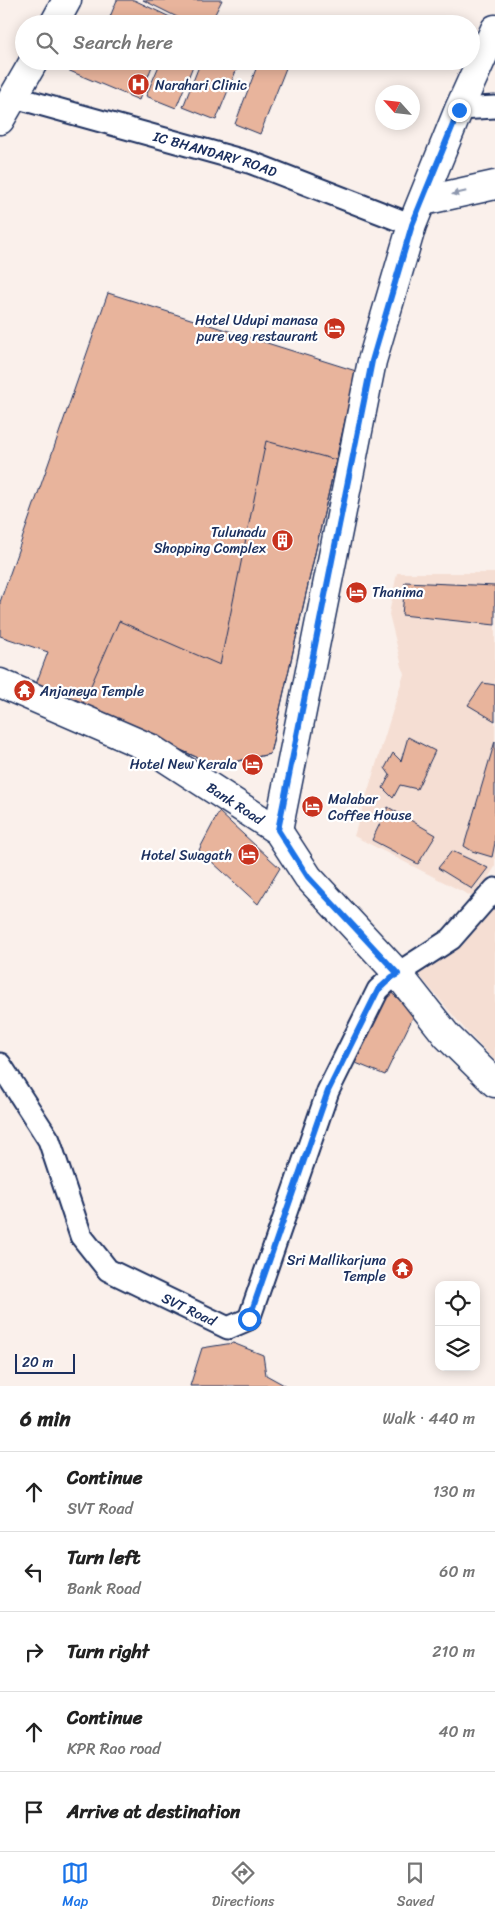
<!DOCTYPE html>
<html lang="en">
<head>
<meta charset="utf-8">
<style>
  body { margin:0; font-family:Sriracha,sans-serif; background:#f6f6f6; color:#222 }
  .controls { position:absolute; right:15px; bottom:15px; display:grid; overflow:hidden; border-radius:10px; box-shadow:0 2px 12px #0003 }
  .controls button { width:45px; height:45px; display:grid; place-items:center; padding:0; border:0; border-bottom:1px solid #e0e0e0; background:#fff; color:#222; font:25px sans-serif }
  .compass { position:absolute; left:375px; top:85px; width:45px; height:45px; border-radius:50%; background:#fff; box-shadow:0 2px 12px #0003; rotate:297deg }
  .scale { position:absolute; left:15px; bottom:12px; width:60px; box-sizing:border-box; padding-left:5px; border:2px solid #1b2f5e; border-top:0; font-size:14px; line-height:18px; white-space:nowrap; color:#1b2f5e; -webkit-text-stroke:4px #fff; paint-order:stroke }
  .stop { position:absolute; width:15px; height:15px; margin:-11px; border:4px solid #1a73e8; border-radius:50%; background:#fff }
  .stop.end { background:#1a73e8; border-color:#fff; box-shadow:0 1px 5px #0008 }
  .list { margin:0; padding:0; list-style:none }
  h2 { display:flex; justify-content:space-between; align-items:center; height:65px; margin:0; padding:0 20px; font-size:21px }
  h2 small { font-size:16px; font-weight:400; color:#767676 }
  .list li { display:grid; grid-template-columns:32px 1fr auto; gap:15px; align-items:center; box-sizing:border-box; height:80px; padding:0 20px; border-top:1px solid #e0e0e0 }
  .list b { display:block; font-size:19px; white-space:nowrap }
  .list p { margin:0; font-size:16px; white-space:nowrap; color:#767676 }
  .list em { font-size:16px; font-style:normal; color:#767676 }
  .icon { flex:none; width:28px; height:28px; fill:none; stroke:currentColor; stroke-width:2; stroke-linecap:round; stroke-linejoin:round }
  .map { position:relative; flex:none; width:495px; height:1386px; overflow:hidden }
  .search { position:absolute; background:#fff; box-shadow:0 2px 12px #0003; left:15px; right:15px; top:15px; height:55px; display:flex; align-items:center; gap:12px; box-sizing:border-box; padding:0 18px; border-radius:28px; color:#767676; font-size:19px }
  .sheet { height:465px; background:#fff }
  nav { display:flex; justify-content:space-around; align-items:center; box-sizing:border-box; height:70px; border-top:1px solid #e0e0e0; background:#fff; font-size:14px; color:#767676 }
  nav a { display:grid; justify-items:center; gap:2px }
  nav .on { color:#1a73e8 }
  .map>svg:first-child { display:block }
  .built { fill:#f5ded3 }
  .building { fill:#e8b49c; stroke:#1b2f5e }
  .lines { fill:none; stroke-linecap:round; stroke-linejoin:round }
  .street-casing { stroke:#1b2f5e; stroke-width:25 }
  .secondary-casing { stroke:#1b2f5e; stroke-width:31 }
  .street { stroke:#fff; stroke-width:21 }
  .secondary { stroke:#fff; stroke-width:28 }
  .oneway { fill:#8d97ae }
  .route { stroke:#1a73e8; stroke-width:6 }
  .labels { text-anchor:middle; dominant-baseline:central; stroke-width:4.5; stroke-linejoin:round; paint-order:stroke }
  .poi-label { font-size:14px; fill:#1b2f5e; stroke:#fff; text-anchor:end }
  .street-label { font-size:14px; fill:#1b2f5e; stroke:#fff }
</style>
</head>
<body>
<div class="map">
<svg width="495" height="1386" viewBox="0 0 495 1386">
  <rect width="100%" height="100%" fill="#faf0eb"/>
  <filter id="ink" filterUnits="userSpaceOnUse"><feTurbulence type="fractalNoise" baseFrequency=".02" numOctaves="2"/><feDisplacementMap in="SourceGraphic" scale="10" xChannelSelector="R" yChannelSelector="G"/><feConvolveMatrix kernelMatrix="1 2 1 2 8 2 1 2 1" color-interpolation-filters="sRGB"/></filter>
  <g filter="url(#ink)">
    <!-- built -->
    <path class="built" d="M397,573H495V867L475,898L354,836L404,674L389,614Z
      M495,896V1061L468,1033L418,974L450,945Z"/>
    <!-- building -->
    <path class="building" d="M117,0H134L172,18L169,24H107Z
      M143,0H222L210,24H191Z
      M68,61H154L139,100L65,69Z
      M161,61H195L176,108L146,96Z
      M201,61H240L216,120L183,107Z
      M259,61H268L286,68L260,134L235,124Z
      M108,293L356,371L270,754L216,766L36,684L48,652L0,636V602Z
      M266,441L336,460L270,754L216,766L82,706L119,621L220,665Z
      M405,582L495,586V625L402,615Z
      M483,683L495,685V721L468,705Z
      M408,737L435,751L417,789L400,785L393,798L383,788L390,775L385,768L393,753L401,761Z
      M495,741V843L492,857L472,851L464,846Z
      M388,807L436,835L418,864L372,840Z
      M219,812L280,868L258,904L199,850Z
      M452,851L488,868L472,889L438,868Z
      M388,990L415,1013L385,1075L351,1061Z
      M233,1343L263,1355L266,1375L286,1386H190L202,1348Z"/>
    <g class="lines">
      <defs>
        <g id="street">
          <path id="s1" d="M14,97L252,163L412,225"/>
          <path d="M459,109L495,107"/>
          <path id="s2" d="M0,1064L49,1140L81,1236L108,1270L228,1328L249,1319L328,1091L378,990L392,977L451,939L495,889"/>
        </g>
        <g id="secondary">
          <path d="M54,24L67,0"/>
          <path d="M0,120L34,61"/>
          <path d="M423,201L495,185"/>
          <path id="s3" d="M0,683L150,748L278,831L308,877L398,974L447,1036L495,1083"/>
          <path d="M278,831L372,361L412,225L459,109L495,29"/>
        </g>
      </defs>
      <!-- street casing -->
      <use href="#street" class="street-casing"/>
      <!-- secondary casing -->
      <use href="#secondary" class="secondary-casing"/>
      <!-- street -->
      <use href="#street" class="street"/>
      <!-- secondary -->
      <use href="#secondary" class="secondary"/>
    </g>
    <!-- one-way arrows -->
    <defs><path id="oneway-solid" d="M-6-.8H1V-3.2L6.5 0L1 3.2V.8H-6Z" transform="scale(1.25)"/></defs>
    <use class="oneway" href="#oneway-solid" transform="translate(459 193) rotate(167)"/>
  </g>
  <g class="lines" filter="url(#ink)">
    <!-- route -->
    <path class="route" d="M249,1319L328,1091L378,990L392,977L398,974L308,877L278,830L372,361L412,225L459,110"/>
  </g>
  <!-- icons -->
  <defs>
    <symbol id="hospital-disc" viewBox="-11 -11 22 22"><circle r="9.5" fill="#c8321e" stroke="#fff"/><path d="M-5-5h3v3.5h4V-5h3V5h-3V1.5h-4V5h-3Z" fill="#fff"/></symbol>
    <symbol id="hotel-disc" viewBox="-11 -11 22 22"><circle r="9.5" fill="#c8321e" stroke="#fff"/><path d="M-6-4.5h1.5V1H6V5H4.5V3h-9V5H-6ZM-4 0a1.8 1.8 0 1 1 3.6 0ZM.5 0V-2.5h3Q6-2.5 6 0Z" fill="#fff"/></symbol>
    <symbol id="building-disc" viewBox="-11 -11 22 22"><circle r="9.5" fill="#c8321e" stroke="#fff"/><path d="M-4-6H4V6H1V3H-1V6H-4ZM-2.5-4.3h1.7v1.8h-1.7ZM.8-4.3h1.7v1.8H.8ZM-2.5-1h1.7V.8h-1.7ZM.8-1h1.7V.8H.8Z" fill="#fff"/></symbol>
    <symbol id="temple-disc" viewBox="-11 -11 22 22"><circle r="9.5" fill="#c8321e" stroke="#fff"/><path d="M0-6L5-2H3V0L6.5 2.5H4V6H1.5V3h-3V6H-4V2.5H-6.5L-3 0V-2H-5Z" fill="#fff"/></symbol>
  </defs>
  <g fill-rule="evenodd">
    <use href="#hospital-disc" x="126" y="72" width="25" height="25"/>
    <use href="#hotel-disc" x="322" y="316" width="25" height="25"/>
    <use href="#building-disc" x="270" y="528" width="25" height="25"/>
    <use href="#hotel-disc" x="344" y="580" width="25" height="25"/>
    <use href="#temple-disc" x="12" y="678" width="25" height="25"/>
    <use href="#hotel-disc" x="240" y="752" width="25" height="25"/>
    <use href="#hotel-disc" x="300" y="794" width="25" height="25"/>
    <use href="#hotel-disc" x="236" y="842" width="25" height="25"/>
    <use href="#temple-disc" x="390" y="1256" width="25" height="25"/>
  </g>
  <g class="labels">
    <!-- poi labels -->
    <g class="poi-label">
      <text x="155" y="85" text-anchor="start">Narahari Clinic</text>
      <text x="318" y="320">Hotel Udupi manasa<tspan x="318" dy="16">pure veg restaurant</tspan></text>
      <text x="266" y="532">Tulunadu<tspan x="266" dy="16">Shopping Complex</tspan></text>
      <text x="372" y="592" text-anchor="start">Thanima</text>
      <text x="40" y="691" text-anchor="start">Anjaneya Temple</text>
      <text x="237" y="764">Hotel New Kerala</text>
      <text x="328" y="799" text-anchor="start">Malabar<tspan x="328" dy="16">Coffee House</tspan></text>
      <text x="232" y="855">Hotel Swagath</text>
      <text x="386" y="1260">Sri Mallikarjuna<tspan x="386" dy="16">Temple</tspan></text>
    </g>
    <!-- street labels -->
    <g class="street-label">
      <text stroke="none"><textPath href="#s1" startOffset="209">IC BHANDARY ROAD</textPath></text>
      <text stroke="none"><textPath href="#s3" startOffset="265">Bank Road</textPath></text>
      <text stroke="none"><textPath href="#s2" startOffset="325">SVT Road</textPath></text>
    </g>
  </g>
</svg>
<div class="controls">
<button><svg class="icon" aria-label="locate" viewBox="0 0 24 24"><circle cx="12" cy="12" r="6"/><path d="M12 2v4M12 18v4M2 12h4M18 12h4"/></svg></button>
<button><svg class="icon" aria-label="layers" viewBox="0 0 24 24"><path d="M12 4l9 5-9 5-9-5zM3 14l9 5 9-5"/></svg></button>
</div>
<svg class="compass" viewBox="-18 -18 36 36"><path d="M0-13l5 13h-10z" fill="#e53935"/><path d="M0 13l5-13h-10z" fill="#767676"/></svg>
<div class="scale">20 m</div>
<div class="stop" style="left:249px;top:1319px"></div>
<div class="stop end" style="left:459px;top:110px"></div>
<div class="search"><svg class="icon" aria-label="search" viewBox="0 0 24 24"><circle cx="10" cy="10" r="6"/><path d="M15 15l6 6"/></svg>Search here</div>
</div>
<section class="sheet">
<h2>6 min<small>Walk · 440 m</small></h2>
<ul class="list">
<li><svg class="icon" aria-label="ahead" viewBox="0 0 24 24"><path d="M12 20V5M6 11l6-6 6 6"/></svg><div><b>Continue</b><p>SVT Road</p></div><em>130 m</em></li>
<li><svg class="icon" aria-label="left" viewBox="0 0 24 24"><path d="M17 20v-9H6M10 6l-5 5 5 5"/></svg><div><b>Turn left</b><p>Bank Road</p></div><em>60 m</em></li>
<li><svg class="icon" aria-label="right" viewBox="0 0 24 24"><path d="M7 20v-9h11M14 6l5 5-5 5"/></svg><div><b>Turn right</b></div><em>210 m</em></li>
<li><svg class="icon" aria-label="ahead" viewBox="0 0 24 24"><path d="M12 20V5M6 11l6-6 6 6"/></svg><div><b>Continue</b><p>KPR Rao road</p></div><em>40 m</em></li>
<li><svg class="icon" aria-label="arrive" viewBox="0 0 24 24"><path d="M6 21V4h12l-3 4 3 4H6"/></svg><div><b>Arrive at destination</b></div></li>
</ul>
</section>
<nav>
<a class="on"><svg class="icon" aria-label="map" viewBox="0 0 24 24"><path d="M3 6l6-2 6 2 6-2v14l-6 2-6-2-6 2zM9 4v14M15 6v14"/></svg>Map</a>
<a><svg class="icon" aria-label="directions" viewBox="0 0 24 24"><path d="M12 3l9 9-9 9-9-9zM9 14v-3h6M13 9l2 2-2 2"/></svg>Directions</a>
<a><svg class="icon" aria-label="saved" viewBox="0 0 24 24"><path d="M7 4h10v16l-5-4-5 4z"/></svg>Saved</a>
</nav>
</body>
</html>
